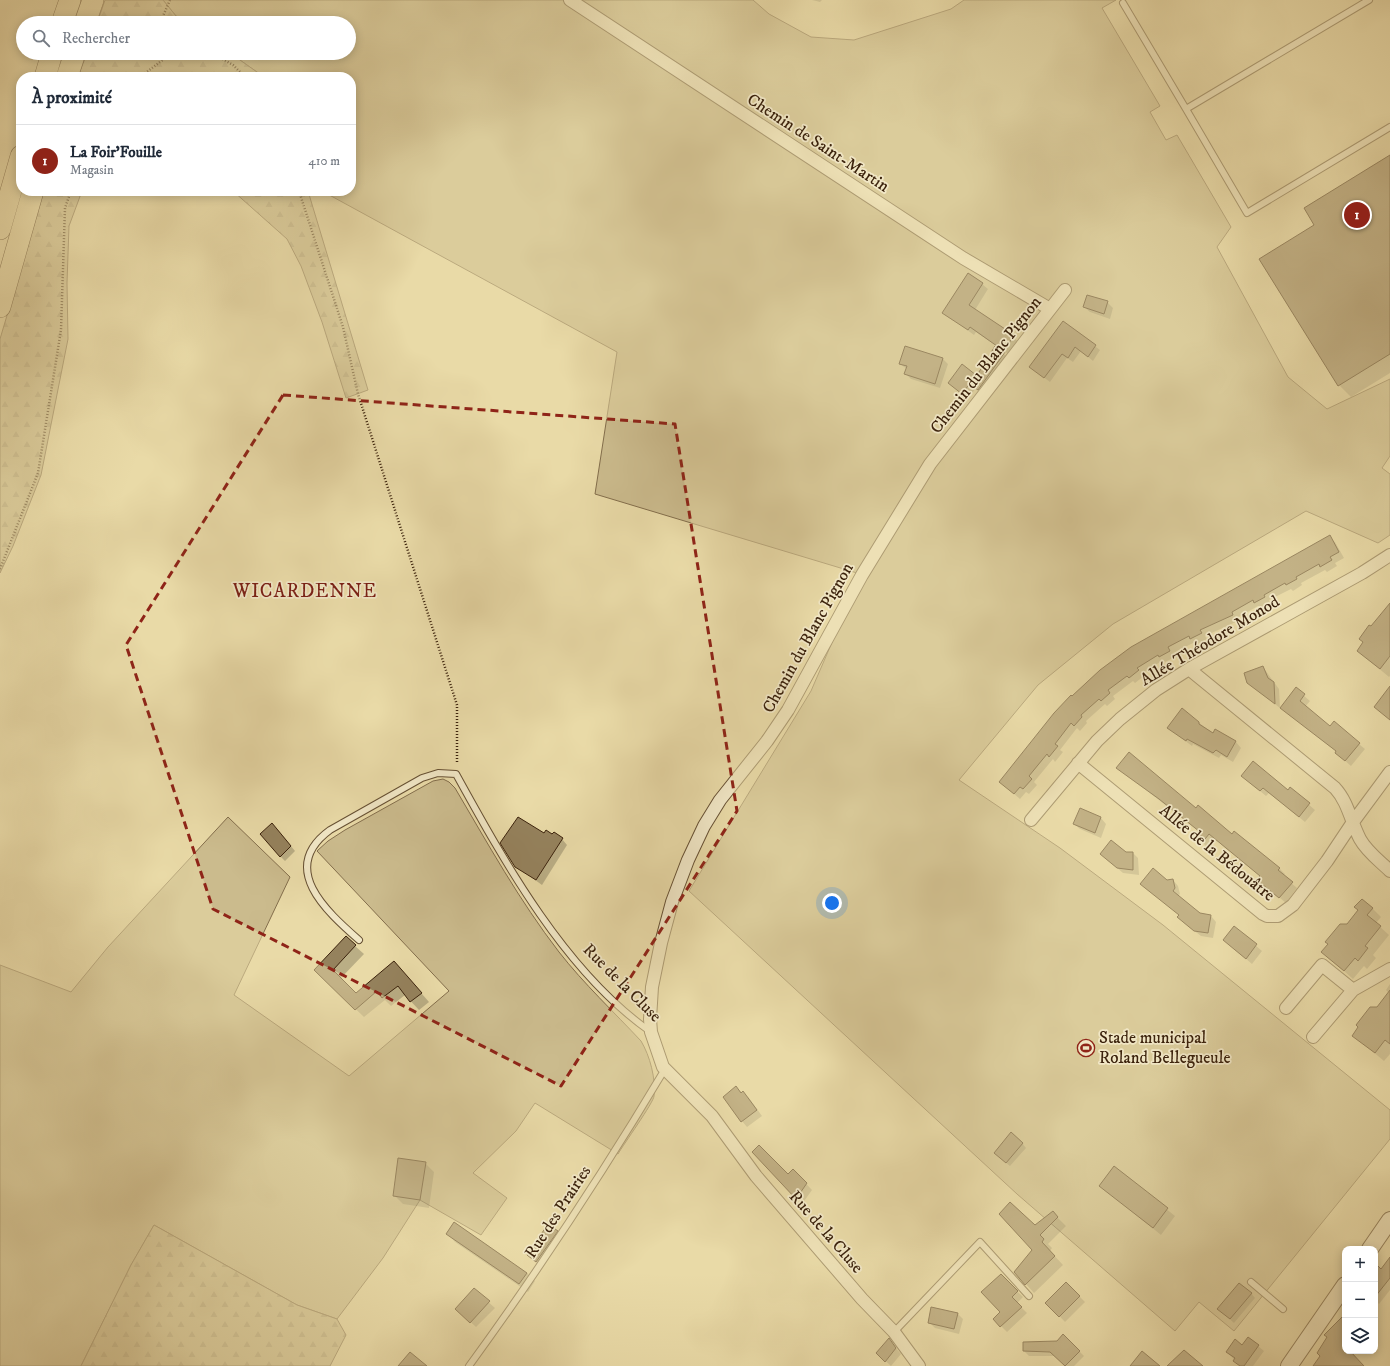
<!DOCTYPE html>
<html lang="fr">
<head>
<meta charset="utf-8">
<style>
  body { margin:0; font-family:"IM FELL DW Pica",serif; background:#f2f2f3; color:#1f2937 }
  .controls { position:absolute; right:12px; bottom:12px; display:grid; overflow:hidden; border-radius:8px; box-shadow:0 2px 10px #0003 }
  .controls button { width:36px; height:36px; display:grid; place-items:center; padding:0; border:0; border-bottom:1px solid #e0e1e3; background:#fff; color:#1f2937; font:20px sans-serif }
  .you { position:absolute; left:832px; top:903px; width:14px; height:14px; margin:-10px; border:3px solid #fff; border-radius:50%; background:#1a73e8; box-shadow:0 0 0 6px #1a73e833 }
  .badge { display:grid; place-items:center; width:26px; height:26px; border-radius:50%; background:#8f2418; color:#fff; font-size:13px; font-weight:700 }
  .pin { position:absolute; translate:-50% -50%; border:2px solid #fff; box-shadow:0 1px 4px #0006 }
  .list { margin:0; padding:0; list-style:none }
  h2 { display:flex; justify-content:space-between; align-items:center; height:52px; margin:0; padding:0 16px; font-size:17px }
  h2 small { font-size:13px; font-weight:400; color:#747a83 }
  .list li { display:grid; grid-template-columns:26px 1fr auto; gap:12px; align-items:center; box-sizing:border-box; height:72px; padding:0 16px; border-top:1px solid #e0e1e3 }
  .list b { display:block; font-size:15px; white-space:nowrap }
  .list p { margin:0; font-size:13px; white-space:nowrap; color:#747a83 }
  .list em { font-size:13px; font-style:normal; color:#747a83 }
  .icon { flex:none; width:22px; height:22px; fill:none; stroke:currentColor; stroke-width:2; stroke-linecap:round; stroke-linejoin:round }
  .map { position:relative; flex:none; width:1390px; height:1366px; overflow:hidden }
  .search { position:absolute; background:#fff; box-shadow:0 2px 10px #0003; left:16px; top:16px; width:340px; height:44px; display:flex; align-items:center; gap:10px; box-sizing:border-box; padding:0 14px; border-radius:22px; color:#747a83; font-size:15px }
  .panel { position:absolute; background:#fff; box-shadow:0 2px 10px #0003; left:16px; top:72px; width:340px; height:124px; border-radius:16px }
  .map>svg:first-child { display:block }
  .green { fill:#cbbb8d; stroke:#836e4c }
  .forest { fill:url(#forest-firs); stroke:#836e4c }
  .shadow { fill:#0003 }
  .building { fill:#95825d; stroke:#3b220c }
  .lines { fill:none; stroke-linecap:round; stroke-linejoin:round }
  .lane-casing { stroke:#665033; stroke-width:8 }
  .street-casing { stroke:#665033; stroke-width:14 }
  .secondary-casing { stroke:#3b220c; stroke-width:18 }
  .highway-casing { stroke:#3b220c; stroke-width:22 }
  .path { stroke:#3b220c; stroke-width:2.5; stroke-dasharray:1 2; stroke-linecap:butt }
  .lane { stroke:#f1e7c6; stroke-width:6 }
  .street { stroke:#f1e7c6; stroke-width:12 }
  .secondary { stroke:#f1e7c6; stroke-width:16 }
  .highway { stroke:#e9daa7; stroke-width:21 }
  .marked { fill:none; stroke:#8f2418; stroke-width:3; stroke-dasharray:8 5; stroke-linejoin:round }
  .labels { text-anchor:middle; dominant-baseline:central; stroke-width:3.5; stroke-linejoin:round; paint-order:stroke }
  .street-label { font-size:17px; fill:#3b220c; stroke:#f1e7c6 }
  .poi-label { font-size:17px; fill:#3b220c; stroke:#f1e7c6; text-anchor:start }
  .quarter-label { font-size:19px; letter-spacing:1px; fill:#7a1f14; stroke:#f1e7c6 }
</style>
</head>
<body>
<div class="map">
<svg width="1390" height="1366" viewBox="0 0 1390 1366">
  <defs>
    <pattern id="forest-firs" width="22" height="20" patternUnits="userSpaceOnUse"><rect width="22" height="20" fill="#cbbb8d"/><path d="M5 1l3.5 6h-7zM16 11l3.5 6h-7z" fill="#afa078"/></pattern>
  </defs>
  <rect width="100%" height="100%" fill="#e9daa7"/>
  <filter id="stains"><feTurbulence type="fractalNoise" baseFrequency=".005" numOctaves="4"/><feColorMatrix values="0 0 0 0 .2 0 0 0 0 .09 0 0 0 0 .02 0 0 0 .5 -.17"/></filter>
  <radialGradient id="worn" r=".72"><stop offset=".6" stop-color="#630" stop-opacity="0"/><stop offset="1" stop-color="#630" stop-opacity=".3"/></radialGradient>
  <!-- green -->
  <path class="green" d="M163,0H753L769,14L811,37L854,40L951,9L964,0H1116L1102,8L1160,106L1150,112L1166,140L1177,135L1231,227L1217,247L1288,377L1327,409L1390,379V456L1382,468L1390,474V535L1378,543L1306,511L1113,624L1038,685L959,780L1060,848L1163,925L1390,1110V1139L1234,1331L1199,1302L1175,1331L1017,1194L689,891L811,691L843,617L867,576L595,494L617,352L322,191H351V77H264L230,53H349V23H187L176,16Z
    M443,779L449,782L455,788C488,844 519,900 559,952C584,984 614,1012 641,1041C650,1056 656,1079 654,1096C654,1102 623,1145 618,1154L535,1103L516,1131L473,1173L507,1198L481,1235L420,1200L383,1258L337,1319L297,1305L154,1225L131,1265L81,1366H0V965L71,992L108,947L228,817L290,877L234,995L349,1076L449,991L317,851L328,841L345,830L433,781Z"/>
  <!-- forest -->
  <path class="forest" d="M105,0H163L176,16L187,23H97Z
    M87,53H230L264,77H78Z
    M44,191H82L69,226L67,283L68,339L41,475L13,546L0,573V339Z
    M233,191H308L368,390L346,398L322,322L301,266L287,239Z
    M154,1225L297,1305L337,1319L346,1335L330,1366H81L131,1265Z"/>
  <!-- shadow -->
  <path class="shadow" d="M812,0H822L820,2Z
    M1390,156V373L1351,397L1339,385L1316,225Z
    M982,284L988,289L975,310L1019,342L1010,355L976,332L974,335L944,313Z
    M1107,302L1113,308L1110,319L1090,312L1084,307Z
    M1063,322L1100,350L1093,361L1081,351L1073,362L1067,358L1050,382L1030,367Z
    M1002,352L1009,359L984,394L976,388L968,398L955,388L975,376L977,377Z
    M943,359L948,364L940,388L911,379L906,374L907,369L900,364Z
    M1329,537L1335,542L1344,558L1335,563L1337,566L1327,572L1325,570L1301,583L1302,585L1293,591L1291,589L1269,600L1270,603L1261,608L1258,606L1237,618L1238,621L1205,636L1207,639L1197,644L1195,642L1173,653L1175,657L1165,662L1163,660L1142,674L1144,676L1135,683L1133,681L1113,696L1115,699L1107,706L1105,704L1086,721L1087,723L1080,731L1077,728L1060,750L1063,752L1055,762L1053,759L1034,782L1037,785L1029,794L1026,792L1020,799L1000,782L1072,697L1131,648Z
    M1390,610V676L1389,677L1358,651L1372,628Z
    M1263,667L1279,689L1280,708L1248,683Z
    M1296,689L1310,701L1305,707L1331,728L1359,744L1365,749L1351,766L1336,753L1337,752L1287,713Z
    M1198,722L1214,734L1216,730L1236,742L1241,748L1233,762L1221,755L1219,758L1193,744L1192,746L1168,728Z
    M1118,768L1196,809L1279,868L1285,874L1283,876L1297,888L1286,903L1258,880L1261,877L1215,839L1208,848L1203,843L1201,833Z
    M1248,781L1288,791L1291,789L1315,810L1305,822L1269,793L1266,796Z
    M1080,809L1101,818L1106,824L1101,838L1080,829L1074,824Z
    M277,829L295,851L285,861L280,856Z
    M544,835L562,839L567,845L542,885L516,866Z
    M1133,853L1138,858L1139,875L1123,873L1101,854Z
    M1173,880L1178,886L1180,894L1178,896L1200,914L1211,916L1216,922L1213,938L1201,936L1184,923L1167,881Z
    M1372,908L1381,917L1376,923L1389,935L1373,955L1376,958L1367,969L1364,966L1353,979L1323,952L1347,925Z
    M1234,927L1262,951L1252,964L1224,940Z
    M346,938L364,954L340,979L356,994L402,971L429,1002L419,1010L405,995L391,1006L385,1000L364,1017L323,978Z
    M1390,984V1054L1384,1061L1353,1035L1389,993L1386,990Z
    M736,1088L749,1098L762,1116L747,1127L742,1121Z
    M1022,1143L1026,1148L1010,1166L999,1157Z
    M425,1163L434,1172L429,1208L403,1204L394,1195Z
    M1114,1167L1175,1216L1161,1235L1101,1186Z
    M793,1170L812,1190L802,1204L796,1198L788,1175Z
    M1052,1212L1066,1226L1048,1244L1052,1248L1050,1251L1063,1265L1034,1293L1026,1284L1033,1250L1034,1227Z
    M557,1231L562,1236L542,1266L533,1260Z
    M447,1233L527,1273L535,1281L528,1292L455,1242Z
    M1390,1258V1290L1379,1304L1375,1300V1272L1381,1271Z
    M1001,1275L1023,1297L1017,1303L1027,1313L1007,1332L994,1319L1002,1312Z
    M1066,1283L1085,1302L1065,1322L1047,1303Z
    M474,1289L495,1308L476,1327L462,1314Z
    M1251,1293L1255,1298L1234,1323L1223,1313Z
    M957,1313L963,1319L959,1334L935,1328L930,1323Z
    M1063,1335L1084,1356L1074,1366H1066L1056,1356H1029L1024,1351L1057,1342Z
    M889,1340L901,1354L891,1366L877,1353Z
    M1242,1346H1258L1264,1351L1253,1366H1240L1227,1352Z"/>
  <!-- building -->
  <path class="building" d="M1390,155V354L1338,386L1259,259L1314,225L1304,208Z
    M968,273L983,283L969,305L1014,335L1004,351L970,327L968,330L942,313Z
    M1087,295L1108,301L1104,314L1083,307Z
    M1063,321L1096,345L1088,357L1075,347L1068,358L1062,354L1044,378L1029,367Z
    M905,346L943,358L935,384L904,374L907,366L899,364Z
    M995,346L1005,352L978,390L971,385Z
    M962,364L976,375L962,394L948,383Z
    M1330,535L1339,552L1330,557L1332,560L1320,567L1319,564L1296,577L1297,579L1286,585L1285,583L1264,595L1265,597L1254,603L1253,600L1232,612L1233,615L1200,630L1202,633L1190,639L1189,636L1168,647L1170,651L1159,657L1158,655L1137,668L1139,670L1129,678L1127,676L1108,690L1110,693L1101,701L1099,699L1081,715L1082,717L1074,726L1071,723L1055,744L1058,746L1049,757L1047,754L1029,776L1032,779L1023,789L1020,787L1014,794L999,782L1054,713L1071,695L1072,696L1100,670L1131,647Z
    M1390,603V656L1380,669L1357,651L1363,642L1359,639L1369,625L1371,626Z
    M1263,666L1268,678L1274,682L1275,704L1247,683L1244,673Z
    M1390,686V720L1374,707Z
    M1296,687L1305,694L1300,701L1330,726L1334,721L1360,743L1345,761L1335,753L1336,751L1280,708Z
    M1182,708L1199,722V724L1213,733L1215,729L1236,741L1227,757L1216,750L1213,753L1187,739L1186,741L1167,728Z
    M1129,752L1196,808L1198,805L1232,834L1234,831L1280,868L1278,870L1293,882L1279,898L1257,880L1260,876L1209,834L1202,843L1200,832L1159,799L1116,768Z
    M1253,761L1288,790L1290,787L1310,803L1299,817L1263,788L1260,791L1241,776Z
    M1080,808L1101,817L1095,833L1073,824Z
    M518,817L544,833L546,830L552,834L554,832L563,838L536,880L515,867L500,843Z
    M272,823L291,846L280,857L260,834Z
    M1111,840L1126,852H1133V870L1117,868L1100,854Z
    M1153,868L1167,880L1173,879L1175,888L1173,891L1200,913L1211,915L1208,933L1194,931L1177,917L1179,915L1140,884Z
    M1362,899L1373,908L1367,915L1381,926L1365,946L1368,948L1358,961L1355,958L1344,971L1321,952L1328,944L1325,942L1340,924H1347L1358,910L1354,907Z
    M1234,926L1257,944L1246,959L1223,940Z
    M346,936L356,945L333,970L356,993L394,961L422,993L410,1002L398,986L382,998L377,991L355,1010L314,970Z
    M1390,990V1044L1385,1040L1375,1053L1352,1036L1358,1027L1356,1025L1370,1007H1377Z
    M736,1086L741,1093L743,1091L757,1110L741,1122L723,1097Z
    M1011,1132L1023,1143L1006,1163L994,1153Z
    M759,1145L788,1174L793,1169L807,1183L796,1199L752,1152Z
    M398,1158L426,1162L420,1200L393,1196Z
    M1114,1166L1168,1208L1153,1228L1099,1186Z
    M1010,1202L1035,1225L1053,1211L1058,1217L1040,1235L1044,1239L1042,1242L1055,1256L1025,1285L1014,1272L1032,1250L999,1214Z
    M454,1222L527,1273L519,1284L446,1234Z
    M548,1224L558,1231L536,1262L527,1255Z
    M1390,1257V1278L1375,1297V1263L1381,1269Z
    M1001,1274L1018,1291L1012,1297L1022,1307L1000,1327L993,1319L1000,1312L981,1292Z
    M1066,1282L1080,1296L1059,1317L1045,1303Z
    M1239,1283L1252,1293L1230,1319L1217,1309Z
    M474,1288L490,1301L470,1323L455,1309Z
    M931,1307L958,1313L954,1329L928,1323Z
    M1345,1314V1351H1350L1364,1366H1313L1320,1356L1317,1353L1327,1337L1324,1335Z
    M1063,1334L1080,1351L1065,1366L1050,1352L1023,1351V1342L1057,1341Z
    M1248,1337L1259,1345L1244,1366H1240L1233,1361L1235,1358L1226,1352L1235,1339L1242,1345Z
    M889,1338L896,1348L885,1362L876,1353Z
    M1184,1350L1203,1366H1167Z
    M1142,1351L1160,1366H1130Z
    M410,1352L427,1366H398Z"/>
  <g class="lines">
    <defs>
      <path id="lane" d="M1123,3L1186,109L1369,0
        M1186,109L1247,213L1390,127
        M359,940C326,911 278,868 330,830L422,778L438,773L456,774C505,863 566,973 651,1032
        M1251,1282L1283,1309
        M894,1332L980,1242L1029,1296
        M469,1366C539,1270 604,1171 665,1069"/>
      <path id="street" d="M570,0L963,258L1050,309
        M1189,669L1335,788C1348,802 1351,822 1360,839C1367,852 1380,861 1390,871
        M1078,763L1263,914L1267,916H1278L1293,905L1327,861L1353,822L1390,772
        M1031,820L1097,741L1120,719L1156,690L1189,669L1362,573L1390,555
        M1286,1008L1322,965L1353,990
        M1313,1037L1353,990L1390,969
        M919,1366L894,1332L862,1299L756,1176L712,1116L663,1067L651,1032L650,1019L652,987L661,943L672,902L688,860L704,826L720,800L767,741L788,710L862,575L930,464L1065,290"/>
      <path id="secondary" d="M1370,1249L1390,1220
        M1289,1366L1345,1285"/>
      <path id="highway" d="M62,23L70,0
        M85,23L93,0
        M45,77L52,53
        M67,77L75,53
        M0,229L21,156
        M0,307L33,191"/>
    </defs>
    <!-- lane casing -->
    <use href="#lane" class="lane-casing"/>
    <!-- street casing -->
    <use href="#street" class="street-casing"/>
    <!-- secondary casing -->
    <use href="#secondary" class="secondary-casing"/>
    <!-- highway casing -->
    <use href="#highway" class="highway-casing"/>
    <!-- path -->
    <path class="path" d="M160,23L170,0
      M212,53L233,65L245,77
      M140,77L172,53
      M299,191L343,327L358,394L457,705V764
      M0,569L38,473L61,330L65,208L71,191"/>
    <!-- lane -->
    <use href="#lane" class="lane"/>
    <!-- street -->
    <use href="#street" class="street"/>
    <!-- secondary -->
    <use href="#secondary" class="secondary"/>
    <!-- highway -->
    <use href="#highway" class="highway"/>
  </g>
  <!-- marked area -->
  <path d="M0 0H1390V1366H0ZM283,395L675,424L737,811L561,1086L213,909L126,645Z" fill="#e9daa7" fill-opacity=".55" fill-rule="evenodd"/>
  <path class="marked" d="M283,395L675,424L737,811L561,1086L213,909L126,645Z"/>
  <!-- icons -->
  <defs>
    <symbol id="stadium-ring" viewBox="-11 -11 22 22"><circle r="9.5" fill="#f1e7c6" stroke="#8f2418" stroke-width="1.5"/><path d="M0-5a6.5 5 0 1 0 0 10a6.5 5 0 1 0 0-10ZM-3.5-1.8h7v3.6h-7Z" fill="#8f2418"/></symbol>
  </defs>
  <g fill-rule="evenodd">
    <use href="#stadium-ring" x="1076" y="1038" width="20" height="20"/>
  </g>
  <g class="labels">
    <!-- street labels -->
    <g class="street-label">
      <text transform="translate(818 143) rotate(33)">Chemin de Saint-Martin</text>
      <text transform="translate(986 365) rotate(-52)">Chemin du Blanc Pignon</text>
      <text transform="translate(808 638) rotate(-61)">Chemin du Blanc Pignon</text>
      <text transform="translate(1210 641) rotate(-31)">Allée Théodore Monod</text>
      <text transform="translate(1217 853) rotate(39)">Allée de la Bédouâtre</text>
      <text transform="translate(622 983) rotate(45)">Rue de la Cluse</text>
      <text transform="translate(558 1212) rotate(-57)">Rue des Prairies</text>
      <text transform="translate(826 1232) rotate(49)">Rue de la Cluse</text>
    </g>
    <!-- poi labels -->
    <g class="poi-label">
      <text x="1099" y="1038">Stade municipal<tspan x="1099" dy="20">Roland Bellegueule</tspan></text>
    </g>
    <!-- quarter labels -->
    <g class="quarter-label">
      <text x="305" y="591">WICARDENNE</text>
    </g>
  </g>
  <rect width="100%" height="100%" filter="url(#stains)"/>
  <rect width="100%" height="100%" fill="url(#worn)"/>
</svg>
<div class="controls">
<button>+</button>
<button>−</button>
<button><svg class="icon" aria-label="layers" viewBox="0 0 24 24"><path d="M12 4l9 5-9 5-9-5zM3 14l9 5 9-5"/></svg></button>
</div>
<div class="you"></div>
<div class="pin badge" style="left:1357px;top:215px">1</div>
<div class="search"><svg class="icon" aria-label="search" viewBox="0 0 24 24"><circle cx="10" cy="10" r="6"/><path d="M15 15l6 6"/></svg>Rechercher</div>
<section class="panel">
<h2>À proximité<small></small></h2>
<ul class="list">
<li><span class="badge">1</span><div><b>La Foir'Fouille</b><p>Magasin</p></div><em>410 m</em></li>
</ul>
</section>
</div>
</body>
</html>
